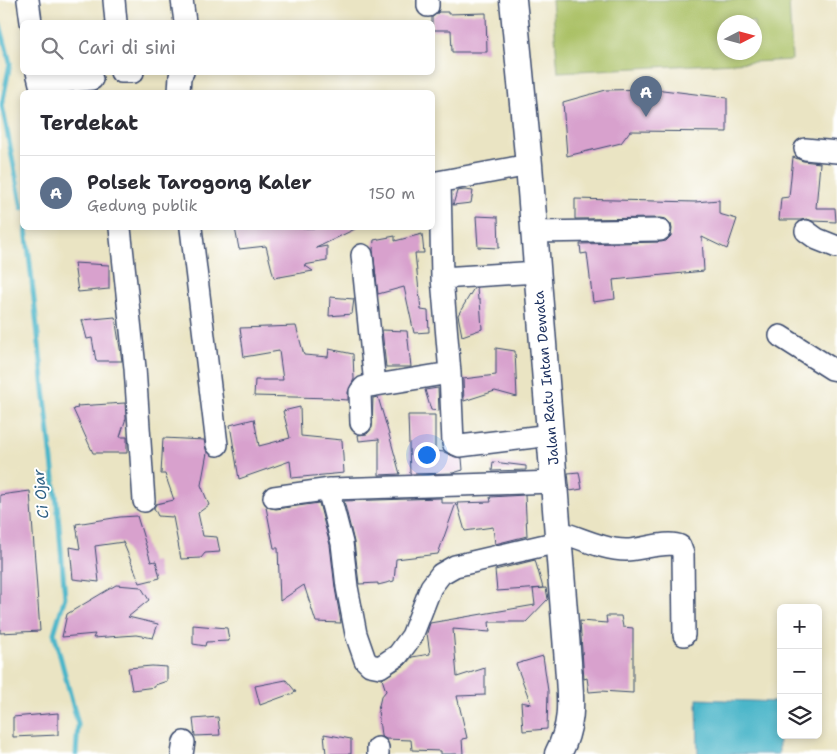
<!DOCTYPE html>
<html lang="id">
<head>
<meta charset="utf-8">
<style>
  body { margin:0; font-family:"Shantell Sans",sans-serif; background:#f2f2f3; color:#2b2b33 }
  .controls { position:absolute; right:15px; bottom:15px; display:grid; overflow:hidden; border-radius:8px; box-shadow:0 2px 8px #0003 }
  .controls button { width:45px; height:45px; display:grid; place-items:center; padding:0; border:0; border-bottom:1px solid #e1e1e2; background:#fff; color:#2b2b33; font:25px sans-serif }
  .compass { position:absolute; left:717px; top:15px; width:45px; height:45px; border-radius:50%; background:#fff; box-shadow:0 2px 8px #0003; rotate:84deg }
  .you { position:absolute; left:426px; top:454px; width:18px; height:18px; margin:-12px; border:4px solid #fff; border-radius:50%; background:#1a73e8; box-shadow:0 0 0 8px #1a73e833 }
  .badge { display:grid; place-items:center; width:32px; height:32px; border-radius:50%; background:#0b8043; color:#fff; font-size:16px; font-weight:700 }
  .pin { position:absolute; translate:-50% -41px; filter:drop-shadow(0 1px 2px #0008) }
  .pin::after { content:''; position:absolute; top:26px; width:18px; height:15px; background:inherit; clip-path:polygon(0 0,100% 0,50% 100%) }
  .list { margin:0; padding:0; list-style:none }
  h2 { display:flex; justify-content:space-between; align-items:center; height:65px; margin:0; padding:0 20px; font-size:21px }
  h2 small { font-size:16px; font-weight:400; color:#7c7c81 }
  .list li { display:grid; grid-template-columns:32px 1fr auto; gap:15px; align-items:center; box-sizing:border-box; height:75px; padding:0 20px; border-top:1px solid #e1e1e2 }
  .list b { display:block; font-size:19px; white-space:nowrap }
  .list p { margin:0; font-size:16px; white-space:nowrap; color:#7c7c81 }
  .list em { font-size:16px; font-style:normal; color:#7c7c81 }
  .icon { flex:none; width:28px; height:28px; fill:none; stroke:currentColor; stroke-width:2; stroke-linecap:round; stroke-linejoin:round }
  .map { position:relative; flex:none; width:837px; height:754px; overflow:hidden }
  .search { position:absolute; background:#fff; box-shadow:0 2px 8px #0003; left:20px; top:20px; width:415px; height:55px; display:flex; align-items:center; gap:12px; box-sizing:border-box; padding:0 18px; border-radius:8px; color:#7c7c81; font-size:19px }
  .panel { position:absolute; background:#fff; box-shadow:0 2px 8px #0003; left:20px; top:90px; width:415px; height:140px; border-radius:8px }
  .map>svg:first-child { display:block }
  .green { fill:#abc166; stroke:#637862; fill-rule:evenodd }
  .water { fill:#4cb6c9; stroke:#347294 }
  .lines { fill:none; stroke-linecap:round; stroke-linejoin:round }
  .stream { stroke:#4cb6c9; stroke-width:5 }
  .building { fill:#d8a1cd }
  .minor-casing { stroke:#3a4a6d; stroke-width:24 }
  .tertiary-casing { stroke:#3a4a6d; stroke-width:29 }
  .minor { stroke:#fff; stroke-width:21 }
  .tertiary { stroke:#fff; stroke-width:26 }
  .labels { text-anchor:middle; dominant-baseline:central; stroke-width:4; stroke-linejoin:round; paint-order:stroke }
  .street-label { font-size:14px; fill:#1b2f5e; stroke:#fff }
  .water-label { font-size:15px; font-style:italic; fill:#2c5e83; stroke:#fff }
</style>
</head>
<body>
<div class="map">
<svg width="837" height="754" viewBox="0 0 837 754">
  <rect width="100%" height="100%" fill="#fff"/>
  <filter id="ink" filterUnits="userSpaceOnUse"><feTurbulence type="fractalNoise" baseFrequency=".02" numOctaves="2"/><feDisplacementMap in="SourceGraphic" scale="10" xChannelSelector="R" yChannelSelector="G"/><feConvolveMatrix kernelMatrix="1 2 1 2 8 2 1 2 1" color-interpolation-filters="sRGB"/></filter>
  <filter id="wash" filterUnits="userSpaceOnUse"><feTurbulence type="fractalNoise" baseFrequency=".0096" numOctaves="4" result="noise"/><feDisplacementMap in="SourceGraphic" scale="20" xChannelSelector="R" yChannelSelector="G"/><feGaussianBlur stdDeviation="1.12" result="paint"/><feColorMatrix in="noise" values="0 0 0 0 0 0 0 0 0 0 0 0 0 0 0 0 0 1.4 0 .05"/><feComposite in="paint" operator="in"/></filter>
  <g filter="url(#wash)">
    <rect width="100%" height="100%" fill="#eae4c3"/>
    <!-- green -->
    <path class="green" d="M552,0H789L792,60L558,72ZM724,22H754V52H724Z"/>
    <!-- water -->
    <path class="water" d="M697,699L778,702L779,754H698Z"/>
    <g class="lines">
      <!-- stream -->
      <path class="stream" d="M0,24L10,63L2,105L22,208
        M26,228L58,514L65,597L54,633L78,724L76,754"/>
    </g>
    <g id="blocks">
      <!-- building -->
      <path class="building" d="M439,12H448V14L486,13L487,52H452L451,30H432V17Z
        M655,89L727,98V132L630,131L621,143L567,156L563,102L606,90Z
        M793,157L803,161L820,163L816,208H835L836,222L813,221L807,219L800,220H779L781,198L789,197Z
        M465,190L473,191L471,203L453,205L457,191Z
        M575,199L695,202L719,200V214L737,219L727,249L702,237L704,271L613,280L615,299L593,302L587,253L581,254L580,244L661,242L666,241L671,236L672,229L671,224L666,219L660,218L575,219Z
        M476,216L498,217L499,248L478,247Z
        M235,228H357L316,248L327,246V261L304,265L313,271L274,278L266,246L239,249Z
        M422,234L424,253H415L421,310L428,311L429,332L414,333L404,287L378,294L373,250L374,240L395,236V241Z
        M74,263L109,265V289L78,292Z
        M474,288H477L478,300H480L482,329L462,336L458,315Z
        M330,297L354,299L352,314L329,316Z
        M115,317L122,361H96L92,338L87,339L82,320Z
        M296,326L304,355L328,357L329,349L353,354L354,379L348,392V400L332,399V398L254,396L255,380H283L279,351L244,357L240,328Z
        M382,330L407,331L411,367H386Z
        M496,348L515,351L517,397L495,391L464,401L463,379L496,375Z
        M438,388L439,411L431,410L425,390Z
        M378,397L390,438L400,474L379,475V439L359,441L358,435L367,434L372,428L373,398Z
        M125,403L126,418L120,437H127V453H93L73,409L78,408L77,406Z
        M300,407L301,436L342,440L344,473L292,478L290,461L239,479L230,425L254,419L259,446L290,438L283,411Z
        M408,415H435V451L444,452L455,457L462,458L463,470L453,473L410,474Z
        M163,438L204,440L207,453L201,485L209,505L198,513L203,536L217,537L220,552L205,553L201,558L181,559L173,517L158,516L154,508L156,504L174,500L165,474H161Z
        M493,462L526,466V470L492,471Z
        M579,472L582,489L570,491L568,473Z
        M30,491L40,631L0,633V495Z
        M525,495L527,536L495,544L493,527L465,531L457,503L491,502L490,497Z
        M441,498V503H456L438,554L396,559L394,581L378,585V583L359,584L354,542L344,501Z
        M319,503L330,545L335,588L341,623L316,622L304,585L280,601L278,548H274L266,507L276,509Z
        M137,516L151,562L156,561L160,578L140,583L123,542L95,546L99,582L73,579L70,547L80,549L76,524L120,517Z
        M535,560L543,588L497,591L495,570Z
        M116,585L141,587L149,600L128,617L158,624L153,638L136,635L93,638L95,634L62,637L67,614Z
        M546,588L548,599L526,622H489L490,632L453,629L457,677L485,668V695L457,696L467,738L462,739L463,754H441V751L412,750L411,740L386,739L381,736L378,710L381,697L386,691L382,679L405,665L412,657L430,654L427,633L430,623L535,605L533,589Z
        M606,616H621L623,627L633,628V693L601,691L589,692L587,678L584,679L580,621L607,623Z
        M193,625L227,628L229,641L206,642L205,646L193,644Z
        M543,656L548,691L547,729L523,731L521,702L531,704L516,664Z
        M152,666L167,667V681L155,685V687L132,690L128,668Z
        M286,680L296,692L260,705L255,686Z
        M58,713V735L13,737V717Z
        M218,717L220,735L195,736L193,719Z
        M324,734L351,739V754H326Z"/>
    </g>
  </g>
  <g filter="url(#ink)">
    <use href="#blocks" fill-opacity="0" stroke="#3a4a6d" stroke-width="1"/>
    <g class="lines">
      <defs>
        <path id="minor" d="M28,0L31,22
          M114,0L116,22
          M182,0L185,22
          M428,0V6
          M37,72L40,84L92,79
          M121,72H133
          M179,92L180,76L183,72
          M805,149L837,152
          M440,182L442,278L450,373L453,443L460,446L551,435
          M432,183L529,165
          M120,228L135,368L144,501
          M191,228L217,445
          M806,231L817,239L837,247
          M534,232L660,230
          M362,255L375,385
          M442,278L537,272
          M780,336L832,369L837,370
          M361,423L360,392L364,387L450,373
          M328,489L342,543L347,587L356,634L365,660L370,665L380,667L398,655L412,636L431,587L441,574L455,566L558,542
          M274,497L331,489L554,482
          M557,531C579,537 603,550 626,550C641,550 667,540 680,546L683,554L684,635
          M378,748V754
          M182,754L184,742"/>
        <path id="tertiary" d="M513,0L529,165L568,662C570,698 575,721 558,754"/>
      </defs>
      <!-- minor casing -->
      <use href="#minor" class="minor-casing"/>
      <!-- tertiary casing -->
      <use href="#tertiary" class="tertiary-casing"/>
      <!-- minor -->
      <use href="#minor" class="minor"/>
      <!-- tertiary -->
      <use href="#tertiary" class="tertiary"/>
    </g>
  </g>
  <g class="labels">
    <!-- street labels -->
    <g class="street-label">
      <text transform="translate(546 378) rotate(-95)">Jalan Ratu Intan Dewata</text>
    </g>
    <!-- water labels -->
    <g class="water-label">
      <text transform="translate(41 494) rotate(-96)">Ci Ojar</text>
    </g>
  </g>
</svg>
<div class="controls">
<button>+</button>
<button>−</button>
<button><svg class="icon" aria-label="layers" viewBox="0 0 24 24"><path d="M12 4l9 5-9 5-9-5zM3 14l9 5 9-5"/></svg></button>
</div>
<svg class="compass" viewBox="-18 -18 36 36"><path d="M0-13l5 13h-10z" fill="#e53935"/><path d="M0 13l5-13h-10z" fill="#7c7c81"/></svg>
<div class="you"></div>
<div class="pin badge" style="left:646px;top:117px;background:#5c6f8a">A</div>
<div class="search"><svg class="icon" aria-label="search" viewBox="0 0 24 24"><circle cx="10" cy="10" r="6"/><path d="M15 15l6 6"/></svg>Cari di sini</div>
<section class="panel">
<h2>Terdekat<small></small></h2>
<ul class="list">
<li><span class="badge" style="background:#5c6f8a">A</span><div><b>Polsek Tarogong Kaler</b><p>Gedung publik</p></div><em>150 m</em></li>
</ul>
</section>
</div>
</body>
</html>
